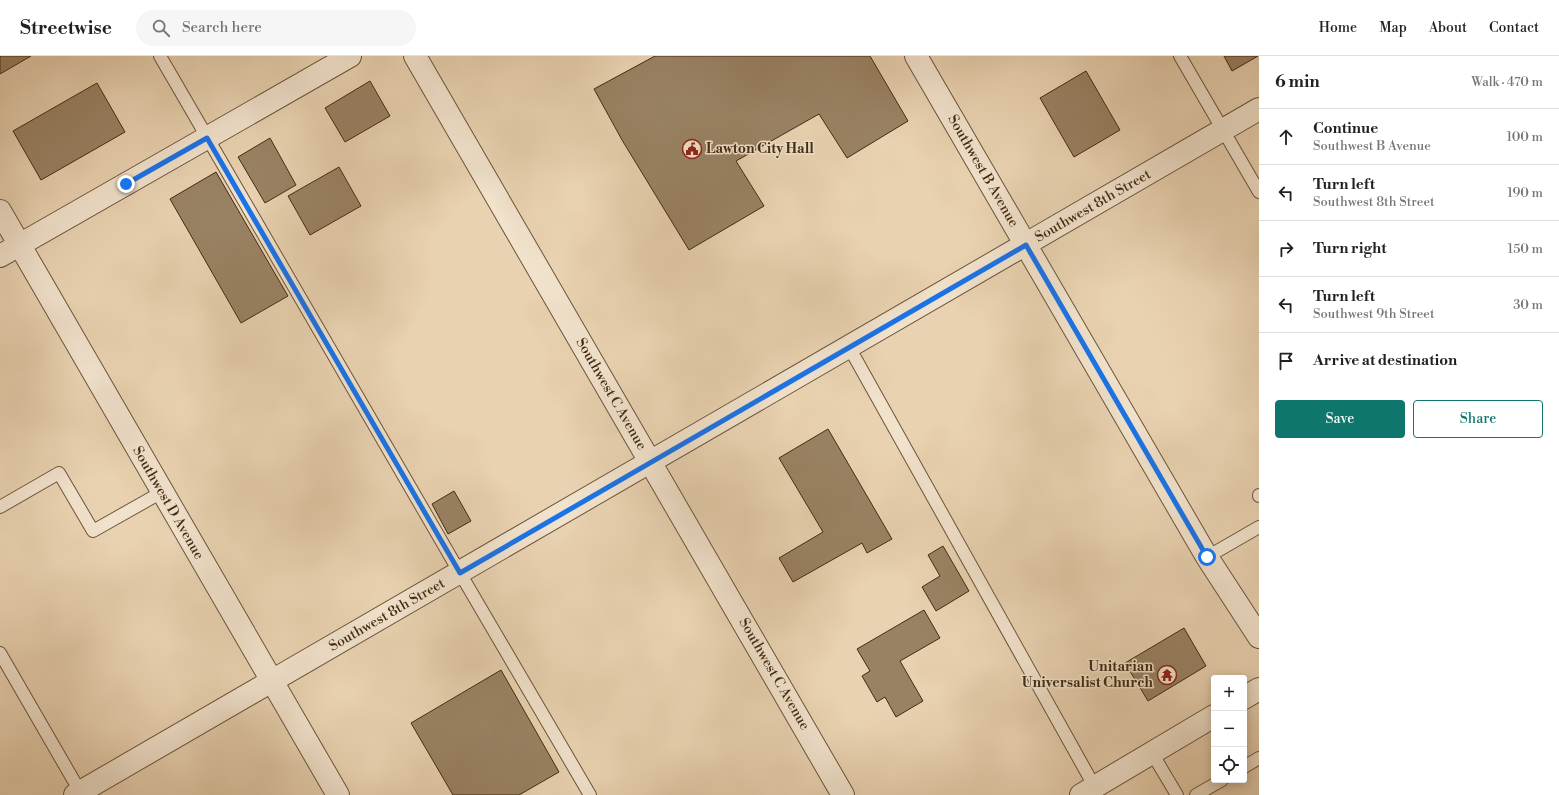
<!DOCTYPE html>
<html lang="en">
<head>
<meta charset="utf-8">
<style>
  body { margin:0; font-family:"Libre Bodoni",serif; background:#f6f6f6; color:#202124 }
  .controls { position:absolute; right:12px; bottom:12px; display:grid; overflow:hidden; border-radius:4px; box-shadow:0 2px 10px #0003 }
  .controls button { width:36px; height:36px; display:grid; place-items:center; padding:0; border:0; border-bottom:1px solid #e0e0e0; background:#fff; color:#202124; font:20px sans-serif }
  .stop { position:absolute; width:12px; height:12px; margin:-9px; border:3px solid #1a73e8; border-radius:50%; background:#fff }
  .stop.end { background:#1a73e8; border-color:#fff; box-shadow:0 1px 4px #0008 }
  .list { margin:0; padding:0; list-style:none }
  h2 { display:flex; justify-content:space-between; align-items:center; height:52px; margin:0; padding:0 16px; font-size:17px }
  h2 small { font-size:13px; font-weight:400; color:#757577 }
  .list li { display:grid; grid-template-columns:26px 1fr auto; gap:12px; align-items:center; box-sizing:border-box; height:56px; padding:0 16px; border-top:1px solid #e0e0e0 }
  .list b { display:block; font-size:15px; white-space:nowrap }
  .list p { margin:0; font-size:13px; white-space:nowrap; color:#757577 }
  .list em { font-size:13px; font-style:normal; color:#757577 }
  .actions { display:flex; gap:8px; padding:12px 16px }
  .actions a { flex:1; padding:9px 0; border:1px solid #0f766e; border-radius:4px; text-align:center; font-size:14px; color:#0f766e }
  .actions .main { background:#0f766e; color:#fff }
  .icon { flex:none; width:22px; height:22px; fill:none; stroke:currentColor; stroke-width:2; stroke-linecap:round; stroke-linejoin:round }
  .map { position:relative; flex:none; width:1259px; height:739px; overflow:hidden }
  header { display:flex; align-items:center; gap:24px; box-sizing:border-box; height:56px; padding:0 20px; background:#fff; border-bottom:1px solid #e0e0e0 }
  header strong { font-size:19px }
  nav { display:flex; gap:22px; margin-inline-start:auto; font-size:14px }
  .search { width:280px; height:36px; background:#f6f6f6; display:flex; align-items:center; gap:10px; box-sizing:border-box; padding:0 14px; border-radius:22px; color:#757577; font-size:15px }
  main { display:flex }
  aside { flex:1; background:#fff }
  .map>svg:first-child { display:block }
  .building { fill:#998264; stroke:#422b11 }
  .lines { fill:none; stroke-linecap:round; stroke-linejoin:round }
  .service-casing { stroke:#6c5539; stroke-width:14 }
  .minor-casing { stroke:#6c5539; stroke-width:24 }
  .tertiary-casing { stroke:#6c5539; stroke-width:24 }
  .service { stroke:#f1e2cc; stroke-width:12 }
  .minor { stroke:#f1e2cc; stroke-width:22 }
  .tertiary { stroke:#f1e2cc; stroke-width:22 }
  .route { stroke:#1a73e8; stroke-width:5 }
  .labels { text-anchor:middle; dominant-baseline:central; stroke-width:3; stroke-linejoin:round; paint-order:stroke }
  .poi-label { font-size:14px; font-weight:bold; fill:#422b11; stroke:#f1e2cc; text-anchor:start }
  .street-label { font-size:14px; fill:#422b11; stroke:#f1e2cc }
</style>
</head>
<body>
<header>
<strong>Streetwise</strong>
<div class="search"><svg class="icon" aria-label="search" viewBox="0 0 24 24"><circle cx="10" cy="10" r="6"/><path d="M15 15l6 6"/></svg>Search here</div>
<nav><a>Home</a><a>Map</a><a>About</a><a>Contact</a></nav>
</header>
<main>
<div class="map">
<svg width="1259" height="739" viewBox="0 0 1259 739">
  <rect width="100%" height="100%" fill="#e9d2b1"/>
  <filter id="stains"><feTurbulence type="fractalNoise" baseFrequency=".005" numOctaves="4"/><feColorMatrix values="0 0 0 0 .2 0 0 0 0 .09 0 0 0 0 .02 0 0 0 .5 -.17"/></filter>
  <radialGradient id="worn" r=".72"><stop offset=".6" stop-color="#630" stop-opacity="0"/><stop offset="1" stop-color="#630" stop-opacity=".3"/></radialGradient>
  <!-- building -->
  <path class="building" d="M0,0H31L0,18Z
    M655,0H870L908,65L847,102L819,58L736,105L764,150L689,194L622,84L594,33Z
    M1224,0H1258L1232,15Z
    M1086,15L1120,74L1074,101L1040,42Z
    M370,25L390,60L345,86L325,52Z
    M97,27L125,76L41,124L13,75Z
    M270,82L296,129L265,147L238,101Z
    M339,111L361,150L310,179L288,140Z
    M216,116L288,240L241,267L170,143Z
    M828,373L892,483L867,497L862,487L793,526L779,502L823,476L779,402Z
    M454,435L471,465L448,478L432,448Z
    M943,490L969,535L936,555L922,531L940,520L928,499Z
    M924,554L940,582L900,605L923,645L896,661L885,641L877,646L862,620L870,615L857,593Z
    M1184,572L1206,610L1148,645L1125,607Z
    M501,614L559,716L519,739H453L411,667Z"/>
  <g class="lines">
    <defs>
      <path id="service" d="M160,0L460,517L590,739
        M1180,0L1259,136
        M849,291L1097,735
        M1259,439V440
        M0,451L59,417L93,475L162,436
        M1207,501L1259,471
        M0,597L82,739
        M1152,697L1177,739
        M1244,711L1259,702
        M1196,739L1222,724"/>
      <path id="minor" d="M0,200L350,0
        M1244,642L1259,633
        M75,739L1259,53
        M1081,739L1214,660"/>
      <path id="tertiary" d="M415,0L843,739
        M916,0L1207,501L1259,581
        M0,155L338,739"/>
    </defs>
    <!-- service casing -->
    <use href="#service" class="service-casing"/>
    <!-- minor casing -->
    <use href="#minor" class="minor-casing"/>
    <!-- tertiary casing -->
    <use href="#tertiary" class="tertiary-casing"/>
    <!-- service -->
    <use href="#service" class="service"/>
    <!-- minor -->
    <use href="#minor" class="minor"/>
    <!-- tertiary -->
    <use href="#tertiary" class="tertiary"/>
  </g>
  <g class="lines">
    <!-- route -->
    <path class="route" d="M126,128L207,82L460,517L1026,189L1207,501"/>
  </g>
  <!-- icons -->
  <defs>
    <symbol id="civic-ring" viewBox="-11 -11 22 22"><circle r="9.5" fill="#f1e2cc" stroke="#8f2418" stroke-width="1.5"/><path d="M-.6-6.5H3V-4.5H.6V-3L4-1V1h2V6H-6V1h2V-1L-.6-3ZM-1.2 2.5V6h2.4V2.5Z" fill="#8f2418"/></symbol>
    <symbol id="temple-ring" viewBox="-11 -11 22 22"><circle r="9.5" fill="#f1e2cc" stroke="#8f2418" stroke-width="1.5"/><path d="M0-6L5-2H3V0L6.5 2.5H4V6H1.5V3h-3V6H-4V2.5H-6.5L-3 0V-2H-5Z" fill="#8f2418"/></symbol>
  </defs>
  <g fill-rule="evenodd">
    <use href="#civic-ring" x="681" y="82" width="22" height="22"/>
    <use href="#temple-ring" x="1156" y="608" width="22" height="22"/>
  </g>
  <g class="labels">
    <!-- poi labels -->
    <g class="poi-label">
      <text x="706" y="93">Lawton City Hall</text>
      <text x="1153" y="611" text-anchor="end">Unitarian<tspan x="1153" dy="16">Universalist Church</tspan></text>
    </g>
    <!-- street labels -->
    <g class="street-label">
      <text transform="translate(983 115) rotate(60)">Southwest B Avenue</text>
      <text transform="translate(1093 150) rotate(-30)">Southwest 8th Street</text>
      <text transform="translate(611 338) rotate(60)">Southwest C Avenue</text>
      <text transform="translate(168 447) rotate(60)">Southwest D Avenue</text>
      <text transform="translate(387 559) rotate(-30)">Southwest 8th Street</text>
      <text transform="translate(774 618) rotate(60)">Southwest C Avenue</text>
    </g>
  </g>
  <rect width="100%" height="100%" filter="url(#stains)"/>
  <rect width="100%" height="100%" fill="url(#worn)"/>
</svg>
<div class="controls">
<button>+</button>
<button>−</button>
<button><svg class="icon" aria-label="locate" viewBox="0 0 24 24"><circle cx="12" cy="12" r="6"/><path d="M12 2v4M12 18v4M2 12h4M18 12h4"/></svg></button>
</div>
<div class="stop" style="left:1207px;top:501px"></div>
<div class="stop end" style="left:126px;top:128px"></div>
</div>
<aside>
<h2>6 min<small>Walk · 470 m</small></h2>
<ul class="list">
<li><svg class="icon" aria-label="ahead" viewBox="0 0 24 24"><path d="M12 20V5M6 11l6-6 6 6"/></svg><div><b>Continue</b><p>Southwest B Avenue</p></div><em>100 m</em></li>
<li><svg class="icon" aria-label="left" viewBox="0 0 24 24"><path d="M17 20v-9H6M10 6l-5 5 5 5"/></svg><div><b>Turn left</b><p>Southwest 8th Street</p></div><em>190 m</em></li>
<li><svg class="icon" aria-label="right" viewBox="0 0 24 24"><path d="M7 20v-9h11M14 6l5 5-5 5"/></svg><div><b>Turn right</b></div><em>150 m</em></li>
<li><svg class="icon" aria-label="left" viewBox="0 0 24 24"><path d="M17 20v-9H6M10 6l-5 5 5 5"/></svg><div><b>Turn left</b><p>Southwest 9th Street</p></div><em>30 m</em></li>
<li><svg class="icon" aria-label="arrive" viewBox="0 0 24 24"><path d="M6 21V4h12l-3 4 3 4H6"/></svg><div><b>Arrive at destination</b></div></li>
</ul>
<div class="actions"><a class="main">Save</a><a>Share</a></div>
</aside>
</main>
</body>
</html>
